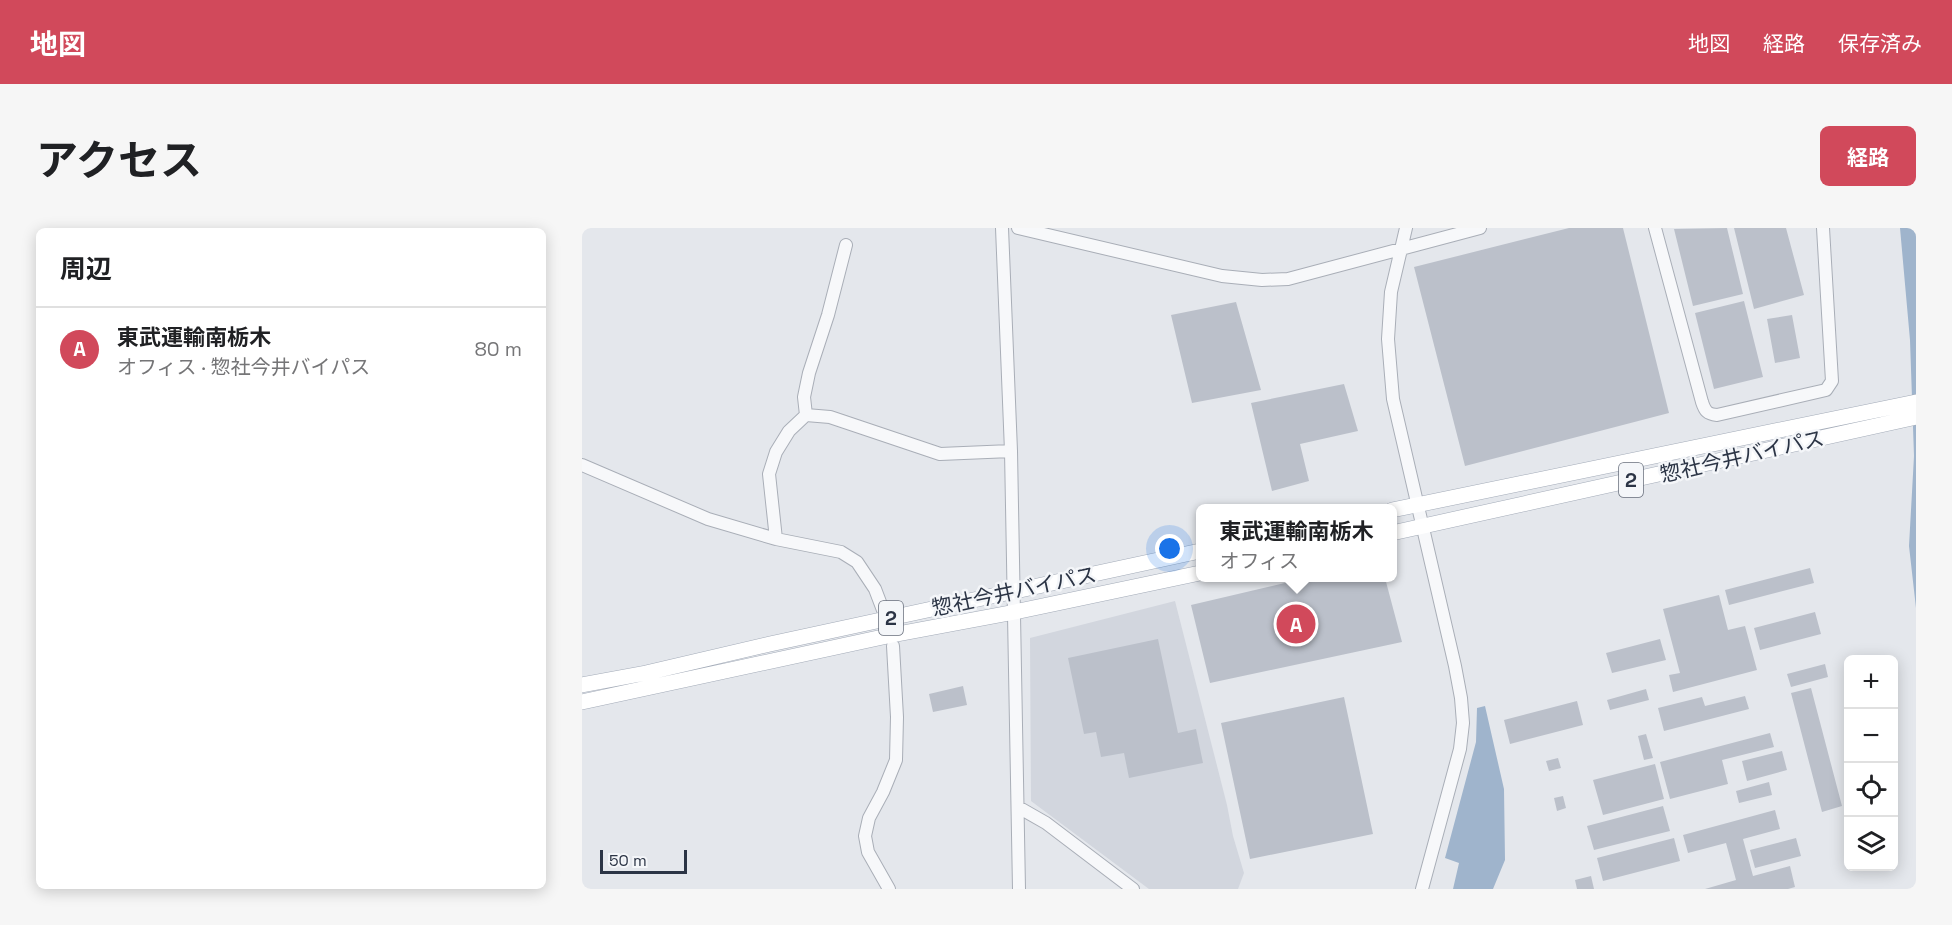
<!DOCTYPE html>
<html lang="ja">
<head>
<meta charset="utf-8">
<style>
  body { margin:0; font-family:"Space Grotesk","Noto Sans JP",sans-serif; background:#f6f6f6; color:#202124 }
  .controls { position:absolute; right:18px; bottom:18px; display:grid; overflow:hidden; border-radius:9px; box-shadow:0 3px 15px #0003 }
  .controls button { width:54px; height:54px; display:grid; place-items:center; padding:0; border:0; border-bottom:2px solid #e0e0e0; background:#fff; color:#202124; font:30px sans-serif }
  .scale { position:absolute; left:18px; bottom:15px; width:87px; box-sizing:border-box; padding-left:6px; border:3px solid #2b3445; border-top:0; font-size:16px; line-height:21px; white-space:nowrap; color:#2b3445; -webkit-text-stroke:4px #f4f6f9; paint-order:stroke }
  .you { position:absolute; left:588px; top:321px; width:21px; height:21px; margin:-15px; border:4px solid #fff; border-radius:50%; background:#1a73e8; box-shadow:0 0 0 9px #1a73e833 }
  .badge { display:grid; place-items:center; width:39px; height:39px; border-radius:50%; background:#d1495b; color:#fff; font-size:20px; font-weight:700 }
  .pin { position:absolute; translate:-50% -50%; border:3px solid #fff; box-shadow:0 2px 6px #0006 }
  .popup { position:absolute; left:614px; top:276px; width:201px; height:78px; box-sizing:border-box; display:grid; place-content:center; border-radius:9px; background:#fff; filter:drop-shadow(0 2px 4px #0005); font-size:20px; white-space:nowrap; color:#757577 }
  .popup b { font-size:22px; color:#202124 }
  .popup::after { content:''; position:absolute; left:50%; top:100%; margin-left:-12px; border:12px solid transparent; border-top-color:#fff }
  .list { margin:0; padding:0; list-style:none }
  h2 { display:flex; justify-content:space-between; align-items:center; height:78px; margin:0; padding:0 24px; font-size:26px }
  h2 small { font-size:20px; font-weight:400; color:#757577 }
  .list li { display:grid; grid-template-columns:39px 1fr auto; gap:18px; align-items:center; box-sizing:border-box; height:84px; padding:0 24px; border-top:2px solid #e0e0e0 }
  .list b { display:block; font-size:22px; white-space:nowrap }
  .list p { margin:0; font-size:20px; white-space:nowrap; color:#757577 }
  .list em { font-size:20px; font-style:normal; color:#757577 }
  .icon { flex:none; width:33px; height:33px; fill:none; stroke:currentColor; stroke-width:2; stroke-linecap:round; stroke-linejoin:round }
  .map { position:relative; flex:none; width:1334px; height:661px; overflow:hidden; border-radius:9px }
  header { display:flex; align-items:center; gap:36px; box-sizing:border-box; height:84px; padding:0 30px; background:#d1495b; color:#fff }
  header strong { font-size:28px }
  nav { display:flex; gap:33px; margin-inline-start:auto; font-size:21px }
  .intro { display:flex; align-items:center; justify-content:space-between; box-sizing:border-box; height:144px; padding:0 36px }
  h1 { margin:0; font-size:42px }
  .button { padding:15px 27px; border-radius:9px; background:#d1495b; color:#fff; font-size:21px; font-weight:700 }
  main { display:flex; gap:36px; padding:0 36px }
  aside { flex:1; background:#fff; border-radius:9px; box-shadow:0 3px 15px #0003 }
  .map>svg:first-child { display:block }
  .built { fill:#d2d6de }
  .water { fill:#9fb4cc }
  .building { fill:#bbc0ca }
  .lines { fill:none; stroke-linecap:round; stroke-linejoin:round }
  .minor-casing { stroke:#a9aeb7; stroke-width:14 }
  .major-casing { stroke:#a3abb8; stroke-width:16 }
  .minor { stroke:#f7f8fa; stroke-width:12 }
  .major { stroke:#fff; stroke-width:15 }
  .labels { text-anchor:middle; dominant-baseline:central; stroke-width:5; stroke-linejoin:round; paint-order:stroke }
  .shield { fill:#f4f6f9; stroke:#676e7b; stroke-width:1.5 }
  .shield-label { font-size:20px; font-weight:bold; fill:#2b3445 }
  .street-label { font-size:21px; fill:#2b3445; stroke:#f4f6f9 }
</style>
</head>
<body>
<header>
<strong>地図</strong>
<nav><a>地図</a><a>経路</a><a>保存済み</a></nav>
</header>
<div class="intro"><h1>アクセス</h1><a class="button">経路</a></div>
<main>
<aside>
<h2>周辺<small></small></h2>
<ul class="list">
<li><span class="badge">A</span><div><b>東武運輸南栃木</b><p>オフィス · 惣社今井バイパス</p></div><em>80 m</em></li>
</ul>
</aside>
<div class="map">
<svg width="1334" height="661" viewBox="0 0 1334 661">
  <rect width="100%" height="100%" fill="#e4e7ec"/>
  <!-- built -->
  <path class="built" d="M593,373L645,577L651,608L662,645L656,661H567L449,573L448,410Z"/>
  <!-- water -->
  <path class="water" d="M1318,0H1334V380L1327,318L1332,228L1328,112Z
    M903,478L922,561L923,632L911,661H871L877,635L863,630L894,514L895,480Z"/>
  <!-- building -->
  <path class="building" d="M987,0H1041L1087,185L883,238L832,39Z
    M1145,0L1161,66L1111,78L1092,1Z
    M1152,0H1204L1222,67L1172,81Z
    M1162,73L1181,149L1132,161L1113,85Z
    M654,74L679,162L610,175L589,87Z
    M1210,87L1218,130L1193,135L1185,91Z
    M762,156L776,203L718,216L727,253L690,263L669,175Z
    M1228,340L1232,355L1147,377L1143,362Z
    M724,350H803L820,414L628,455L609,377Z
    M1137,367L1146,402L1163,398L1175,442L1091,464L1087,447L1098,445L1081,381Z
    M1233,384L1239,406L1178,422L1172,400Z
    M576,411L596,505L614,501L621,535L547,550L542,525L519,529L514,504L502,506L486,430Z
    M1078,411L1084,432L1030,445L1024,425Z
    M1243,436L1246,449L1209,459L1205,446Z
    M381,458L385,477L351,484L347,466Z
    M1229,460L1260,578L1240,584L1209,465Z
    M1064,461L1067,472L1028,482L1025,472Z
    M1163,468L1167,481L1082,503L1076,480L1120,469L1123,478Z
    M762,469L791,606L668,631L639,495Z
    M995,473L1001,497L928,516L922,492Z
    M1188,505L1192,519L1140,532L1146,556L1088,571L1078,534Z
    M1064,506L1071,530L1062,532L1056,508Z
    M1200,523L1205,542L1165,553L1160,533Z
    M976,530L979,540L967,543L964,533Z
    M1073,536L1082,571L1021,587L1011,552Z
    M1187,554L1190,567L1157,575L1154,563Z
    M981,568L984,580L975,583L972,570Z
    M1081,578L1088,603L1012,622L1005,598Z
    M1193,582L1198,601L1161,611L1171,648L1208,638L1213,659L1206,661H1123L1154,652L1144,615L1106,625L1101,607Z
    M1092,610L1098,633L1021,653L1015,630Z
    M1214,610L1219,628L1173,640L1168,622Z
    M1009,648L1012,661H995L993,652Z"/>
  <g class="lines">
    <defs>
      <path id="minor" d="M420,0L429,223L437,661
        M436,0L640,48L680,52L706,51L898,0
        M824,0L809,64L806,111L811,171L873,438L879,470L881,495L878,521L840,661
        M1073,0L1120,174C1123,183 1125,186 1135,187L1244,162L1250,153L1241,0
        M224,187L222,169L227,145L246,87L264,17
        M0,237L126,291L194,311L259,324L275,334L293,361L301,382
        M194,311L187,246L194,224L207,203L224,187L248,189L358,226L429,223
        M436,579L464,595L551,661
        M307,661L286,624L283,608L287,590L301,564L314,532L315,489L311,418"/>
      <path id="major" d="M810,282L1334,174
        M810,305L1334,189
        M0,457L64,445L188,416L618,323
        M0,474L310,407L433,384L618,345"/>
    </defs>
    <!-- minor casing -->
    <use href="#minor" class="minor-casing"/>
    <!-- major casing -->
    <use href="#major" class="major-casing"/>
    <!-- minor -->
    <use href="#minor" class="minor"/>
    <!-- major -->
    <use href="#major" class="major"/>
  </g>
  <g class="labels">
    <!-- shield labels -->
    <g class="shield">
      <rect x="1037" y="235" width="24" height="34" rx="4.5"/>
      <rect x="297" y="373" width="24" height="34" rx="4.5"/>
    </g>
    <g class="shield-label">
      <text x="1049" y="252">2</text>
      <text x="309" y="390">2</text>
    </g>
    <!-- street labels -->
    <g class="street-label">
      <text transform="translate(1160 228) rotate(-13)">惣社今井バイパス</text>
      <text transform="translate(432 363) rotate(-12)">惣社今井バイパス</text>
    </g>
  </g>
</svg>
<div class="controls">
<button>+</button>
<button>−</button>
<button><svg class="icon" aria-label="locate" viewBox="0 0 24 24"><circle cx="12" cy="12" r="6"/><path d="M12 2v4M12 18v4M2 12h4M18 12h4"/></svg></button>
<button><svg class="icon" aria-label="layers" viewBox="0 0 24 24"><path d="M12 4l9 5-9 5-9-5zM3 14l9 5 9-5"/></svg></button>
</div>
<div class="scale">50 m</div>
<div class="you"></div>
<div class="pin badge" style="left:714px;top:396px">A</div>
<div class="popup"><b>東武運輸南栃木</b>オフィス</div>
</div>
</main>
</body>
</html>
